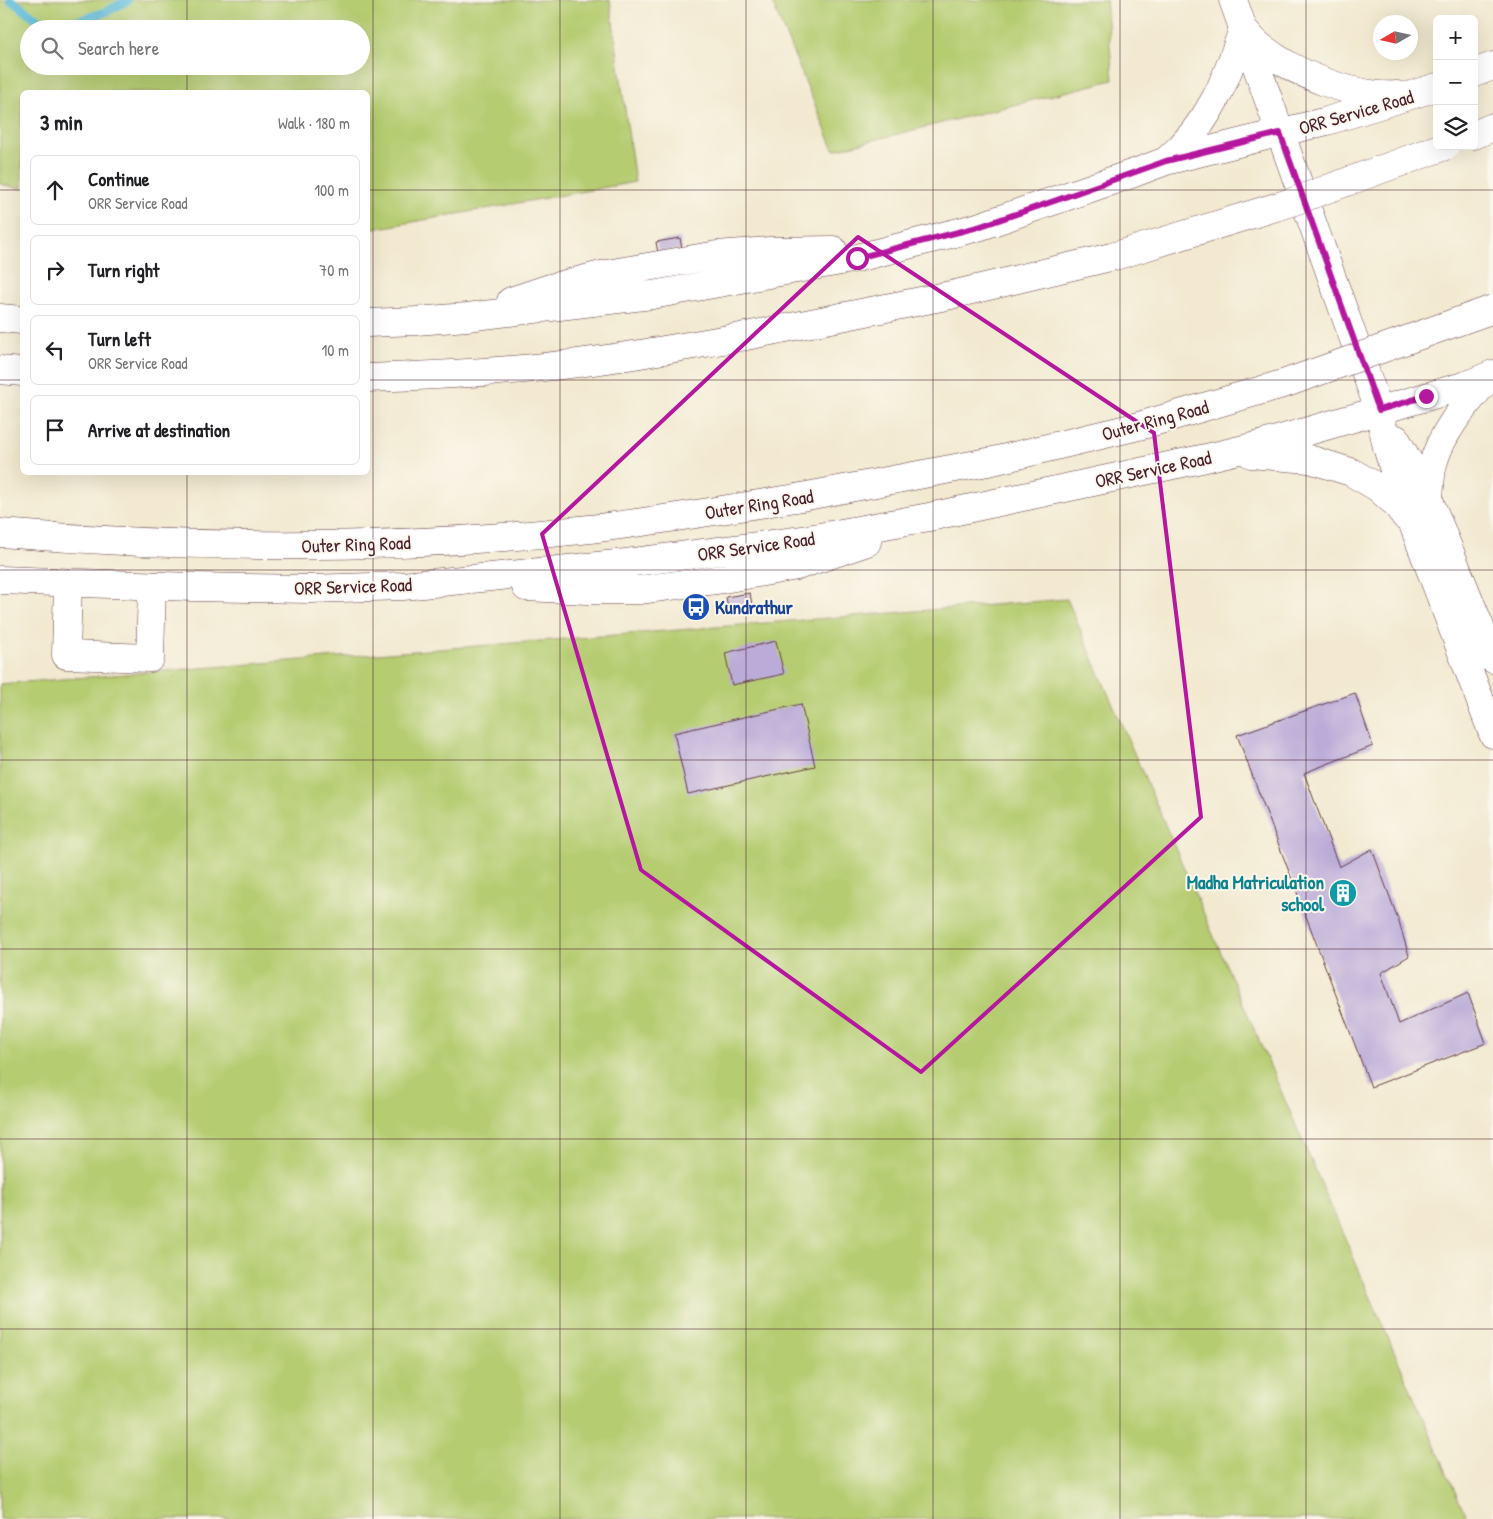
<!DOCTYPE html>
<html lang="en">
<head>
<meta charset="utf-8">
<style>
  body { margin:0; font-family:"Patrick Hand",sans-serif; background:#f6f6f6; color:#202124 }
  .controls { position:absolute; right:15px; top:15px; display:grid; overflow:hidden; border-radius:8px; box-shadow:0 5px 20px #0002 }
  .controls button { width:45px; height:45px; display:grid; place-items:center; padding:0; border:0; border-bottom:1px solid #e0e0e0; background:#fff; color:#202124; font:25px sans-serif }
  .compass { position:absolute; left:1373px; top:15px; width:45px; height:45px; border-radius:50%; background:#fff; box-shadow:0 5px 20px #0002; rotate:261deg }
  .stop { position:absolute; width:15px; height:15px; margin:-11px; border:4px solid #b5179e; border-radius:50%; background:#fff }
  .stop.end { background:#b5179e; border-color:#fff; box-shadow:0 1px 5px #0008 }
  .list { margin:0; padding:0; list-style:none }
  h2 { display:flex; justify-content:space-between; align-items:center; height:65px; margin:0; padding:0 20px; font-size:21px }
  h2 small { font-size:16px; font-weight:400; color:#757577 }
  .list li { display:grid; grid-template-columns:32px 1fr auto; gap:15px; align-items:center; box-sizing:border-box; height:70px; margin:0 10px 10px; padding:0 10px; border:1px solid #e0e0e0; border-radius:8px }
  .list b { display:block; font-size:19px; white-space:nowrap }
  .list p { margin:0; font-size:16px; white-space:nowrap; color:#757577 }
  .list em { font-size:16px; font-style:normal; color:#757577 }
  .icon { flex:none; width:28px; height:28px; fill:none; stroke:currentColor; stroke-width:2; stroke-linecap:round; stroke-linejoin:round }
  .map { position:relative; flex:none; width:1493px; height:1519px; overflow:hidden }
  .search { position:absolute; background:#fff; box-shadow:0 5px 20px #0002; left:20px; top:20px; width:350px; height:55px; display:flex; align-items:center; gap:12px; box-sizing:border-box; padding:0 18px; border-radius:28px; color:#757577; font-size:19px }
  .panel { position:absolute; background:#fff; box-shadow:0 5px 20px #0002; left:20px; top:90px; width:350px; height:385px; border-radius:8px }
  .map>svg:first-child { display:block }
  .green { fill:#b5cc71; stroke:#80764e; fill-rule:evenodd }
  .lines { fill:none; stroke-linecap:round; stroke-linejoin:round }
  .stream { stroke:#57b7d6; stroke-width:9 }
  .building { fill:#bbabd8 }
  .minor-casing { stroke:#633d44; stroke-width:29 }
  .major-casing { stroke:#633d44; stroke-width:29 }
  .highway-casing { stroke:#633d44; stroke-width:29 }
  .minor { stroke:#fff; stroke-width:28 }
  .major { stroke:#fff; stroke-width:28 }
  .highway { stroke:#fff; stroke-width:28 }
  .highway-bridge-casing { stroke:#633d44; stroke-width:29; stroke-linecap:butt }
  .highway-bridge { stroke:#fff; stroke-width:28 }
  .route { stroke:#b5179e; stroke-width:6 }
  .marked { fill:none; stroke:#b5179e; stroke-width:4; stroke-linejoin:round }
  .grid { fill:none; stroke:#4a1f2b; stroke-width:1; stroke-opacity:0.55 }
  .labels { text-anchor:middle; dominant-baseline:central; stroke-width:4; stroke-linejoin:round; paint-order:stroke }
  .street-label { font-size:19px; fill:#4a1f2b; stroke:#fbf7ec }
  .transit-label { font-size:19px; font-weight:bold; fill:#164399; stroke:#fbf7ec; text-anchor:start }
  .culture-label { font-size:19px; font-weight:bold; fill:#0d838f; stroke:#fbf7ec; text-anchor:end }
</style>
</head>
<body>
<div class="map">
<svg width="1493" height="1519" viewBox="0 0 1493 1519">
  <rect width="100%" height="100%" fill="#fbf7ec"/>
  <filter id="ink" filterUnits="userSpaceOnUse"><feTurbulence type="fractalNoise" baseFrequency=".02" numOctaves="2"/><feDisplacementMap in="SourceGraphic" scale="10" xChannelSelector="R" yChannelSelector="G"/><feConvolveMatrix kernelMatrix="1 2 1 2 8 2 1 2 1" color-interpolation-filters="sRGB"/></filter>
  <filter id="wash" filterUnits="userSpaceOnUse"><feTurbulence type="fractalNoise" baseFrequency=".0096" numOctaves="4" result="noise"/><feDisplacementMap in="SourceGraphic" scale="20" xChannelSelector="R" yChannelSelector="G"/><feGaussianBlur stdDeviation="1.12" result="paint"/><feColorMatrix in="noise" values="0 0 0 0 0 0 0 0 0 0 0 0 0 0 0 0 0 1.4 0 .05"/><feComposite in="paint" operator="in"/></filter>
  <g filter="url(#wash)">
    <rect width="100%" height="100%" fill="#f2e9d0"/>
    <!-- green -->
    <path class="green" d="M0,0H610L635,182L368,230V92H22V189L0,184ZM29,29H361V66H29Z
      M771,0H1106L1113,80L834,150Z
      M1067,599L1467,1519H0V684Z"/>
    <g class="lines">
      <!-- stream -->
      <path class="stream" d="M10,0L52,29
        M55,29L108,11L128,0"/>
    </g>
    <g id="blocks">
      <!-- building -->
      <path class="building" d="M680,238L682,249L658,253L656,242Z
        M750,593L752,605L728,609L726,597Z
        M776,641L784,674L732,685L725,653Z
        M1355,693L1373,746L1304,773L1339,867L1372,849L1398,919L1409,956L1381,973L1399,1024L1468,993L1486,1043L1371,1087L1237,735Z
        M801,704L815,766L688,794L674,733Z"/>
    </g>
  </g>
  <g filter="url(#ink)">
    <use href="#blocks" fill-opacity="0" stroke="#633d44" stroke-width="1"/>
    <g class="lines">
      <defs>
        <path id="minor" d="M68,583L66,655L150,658L152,586"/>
        <path id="major" d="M1233,0L1379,410L1387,447L1400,490L1493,734
          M1245,31C1250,36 1255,43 1261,47C1295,74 1354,98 1397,95
          M1474,73L1493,66
          M1166,161C1209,125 1227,79 1243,28
          M511,301L550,288L601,275L717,255L770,251L833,250
          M0,318L22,320
          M368,323L416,321L467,317L652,295L857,258L978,227L1134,173L1166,161L1327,121L1437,87
          M1396,439L1427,495L1493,659
          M1251,454L1309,459L1351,472L1377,487L1395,503L1406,517
          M1429,499C1430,488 1430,476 1433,464C1442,430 1468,402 1490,376
          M0,580L192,587L310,589L403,586L626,563L803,540L929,517L1206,458L1260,445L1467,385L1493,374
          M526,587L587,590H639L723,579L797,566L867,542"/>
        <path id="highway" d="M1474,135L1493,127
          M0,370L22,372
          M368,378C423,376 479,373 535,368C606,361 676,348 746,336
          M0,533C196,549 394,551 590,529C659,521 727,509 796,498"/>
      </defs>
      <!-- minor casing -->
      <use href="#minor" class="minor-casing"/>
      <!-- major casing -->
      <use href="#major" class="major-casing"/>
      <!-- highway casing -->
      <use href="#highway" class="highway-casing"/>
      <!-- minor -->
      <use href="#minor" class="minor"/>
      <!-- major -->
      <use href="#major" class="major"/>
      <!-- highway -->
      <use href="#highway" class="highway"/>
      <defs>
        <path id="highway-bridge" d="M746,336L951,295L1115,256L1289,203L1445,146
          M796,498L993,461L1139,426L1286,383L1493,309"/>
      </defs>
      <!-- highway-bridge casing -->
      <use href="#highway-bridge" class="highway-bridge-casing"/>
      <!-- highway-bridge -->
      <use href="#highway-bridge" class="highway-bridge"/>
    </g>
  </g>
  <g class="lines" filter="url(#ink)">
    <!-- route -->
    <path class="route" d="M857,258L978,227L1054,201L1166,161L1280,133L1379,410L1426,396"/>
  </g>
  <!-- marked area -->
  <path class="marked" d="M858,237L1154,433L1201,817L921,1072L641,870L542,534Z"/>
  <!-- grid -->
  <path class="grid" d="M187,0V29M373,0V1519M560,0V1519M746,0V1519M933,0V1519M1120,0V1519M1306,0V1519M187,66V92M0,190H22M368,190H1493M0,380H22M368,380H1493M187,472V1519M0,570H1493M0,760H1493M0,949H1493M0,1139H1493M0,1329H1493"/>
  <!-- icons -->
  <defs>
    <symbol id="bus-disc" viewBox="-11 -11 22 22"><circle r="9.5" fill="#1a4fb4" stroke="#fbf7ec"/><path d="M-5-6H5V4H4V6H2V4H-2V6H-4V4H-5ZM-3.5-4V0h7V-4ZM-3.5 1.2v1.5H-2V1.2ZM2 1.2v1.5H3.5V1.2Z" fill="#fff"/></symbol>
    <symbol id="building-disc" viewBox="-11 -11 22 22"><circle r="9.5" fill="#0f9aa8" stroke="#fbf7ec"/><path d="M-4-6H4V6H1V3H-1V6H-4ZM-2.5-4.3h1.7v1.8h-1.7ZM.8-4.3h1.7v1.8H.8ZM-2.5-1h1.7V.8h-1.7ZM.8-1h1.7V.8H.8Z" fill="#fff"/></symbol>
  </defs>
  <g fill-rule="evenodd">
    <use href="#bus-disc" x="680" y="591" width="32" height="32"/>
    <use href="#building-disc" x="1327" y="877" width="32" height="32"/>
  </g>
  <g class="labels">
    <!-- street labels -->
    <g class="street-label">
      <text transform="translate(1356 112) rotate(-16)">ORR Service Road</text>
      <text transform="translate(1155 420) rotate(-15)">Outer Ring Road</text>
      <text transform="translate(1153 469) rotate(-12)">ORR Service Road</text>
      <text transform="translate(759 504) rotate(-9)">Outer Ring Road</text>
      <text transform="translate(356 544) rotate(-2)">Outer Ring Road</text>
      <text transform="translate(756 546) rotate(-8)">ORR Service Road</text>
      <text transform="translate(353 586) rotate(-2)">ORR Service Road</text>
    </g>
    <!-- transit labels -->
    <g class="transit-label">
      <text x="715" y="607">Kundrathur</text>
    </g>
    <!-- culture labels -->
    <g class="culture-label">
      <text x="1324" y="882">Madha Matriculation<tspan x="1324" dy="22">school</tspan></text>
    </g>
  </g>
</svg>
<div class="controls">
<button>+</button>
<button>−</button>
<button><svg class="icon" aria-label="layers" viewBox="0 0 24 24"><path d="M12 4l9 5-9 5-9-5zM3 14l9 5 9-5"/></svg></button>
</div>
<svg class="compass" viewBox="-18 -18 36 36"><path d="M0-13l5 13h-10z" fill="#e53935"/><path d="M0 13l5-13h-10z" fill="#757577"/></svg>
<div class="stop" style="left:857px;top:258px"></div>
<div class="stop end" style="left:1426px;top:396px"></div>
<div class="search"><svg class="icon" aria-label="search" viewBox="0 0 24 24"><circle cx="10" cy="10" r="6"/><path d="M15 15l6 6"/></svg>Search here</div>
<section class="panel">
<h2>3 min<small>Walk · 180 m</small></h2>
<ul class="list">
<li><svg class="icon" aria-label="ahead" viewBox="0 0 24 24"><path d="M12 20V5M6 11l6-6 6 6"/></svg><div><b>Continue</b><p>ORR Service Road</p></div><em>100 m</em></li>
<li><svg class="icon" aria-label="right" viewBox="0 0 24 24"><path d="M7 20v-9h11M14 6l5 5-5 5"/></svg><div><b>Turn right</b></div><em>70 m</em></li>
<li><svg class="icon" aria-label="left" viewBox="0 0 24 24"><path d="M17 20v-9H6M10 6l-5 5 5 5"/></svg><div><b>Turn left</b><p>ORR Service Road</p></div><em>10 m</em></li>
<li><svg class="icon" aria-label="arrive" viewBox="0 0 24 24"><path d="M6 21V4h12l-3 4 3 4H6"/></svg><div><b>Arrive at destination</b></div></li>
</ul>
</section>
</div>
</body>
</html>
